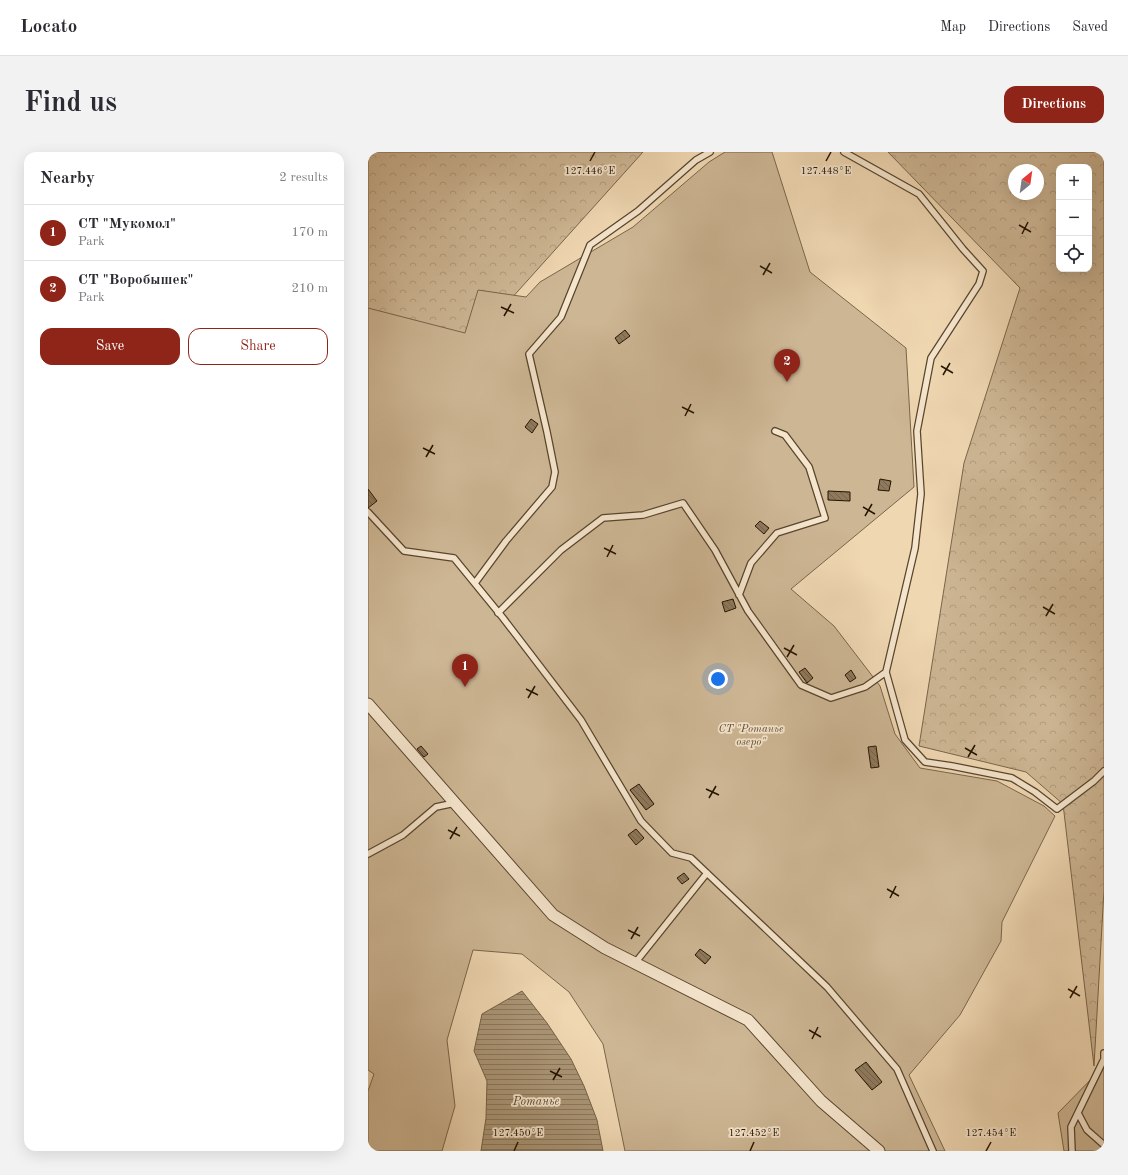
<!DOCTYPE html>
<html lang="en">
<head>
<meta charset="utf-8">
<style>
  body { margin:0; font-family:"Old Standard TT",serif; background:#f2f2f3; color:#2b2b33 }
  .controls { position:absolute; right:12px; top:12px; display:grid; overflow:hidden; border-radius:8px; box-shadow:0 4px 16px #0002 }
  .controls button { width:36px; height:36px; display:grid; place-items:center; padding:0; border:0; border-bottom:1px solid #e1e1e2; background:#fff; color:#2b2b33; font:20px sans-serif }
  .compass { position:absolute; left:640px; top:12px; width:36px; height:36px; border-radius:50%; background:#fff; box-shadow:0 4px 16px #0002; rotate:29deg }
  .you { position:absolute; left:350px; top:527px; width:14px; height:14px; margin:-10px; border:3px solid #fff; border-radius:50%; background:#1a73e8; box-shadow:0 0 0 6px #1a73e833 }
  .badge { display:grid; place-items:center; width:26px; height:26px; border-radius:50%; background:#8f2418; color:#fff; font-size:13px; font-weight:700 }
  .pin { position:absolute; translate:-50% -33px; filter:drop-shadow(0 1px 2px #0008) }
  .pin::after { content:''; position:absolute; top:21px; width:14px; height:12px; background:inherit; clip-path:polygon(0 0,100% 0,50% 100%) }
  .list { margin:0; padding:0; list-style:none }
  h2 { display:flex; justify-content:space-between; align-items:center; height:52px; margin:0; padding:0 16px; font-size:17px }
  h2 small { font-size:13px; font-weight:400; color:#7c7c81 }
  .list li { display:grid; grid-template-columns:26px 1fr auto; gap:12px; align-items:center; box-sizing:border-box; height:56px; padding:0 16px; border-top:1px solid #e1e1e2 }
  .list b { display:block; font-size:15px; white-space:nowrap }
  .list p { margin:0; font-size:13px; white-space:nowrap; color:#7c7c81 }
  .list em { font-size:13px; font-style:normal; color:#7c7c81 }
  .actions { display:flex; gap:8px; padding:12px 16px }
  .actions a { flex:1; padding:9px 0; border:1px solid #8f2418; border-radius:12px; text-align:center; font-size:14px; color:#8f2418 }
  .actions .main { background:#8f2418; color:#fff }
  .icon { flex:none; width:22px; height:22px; fill:none; stroke:currentColor; stroke-width:2; stroke-linecap:round; stroke-linejoin:round }
  .map { position:relative; flex:none; width:736px; height:999px; overflow:hidden; border-radius:12px }
  header { display:flex; align-items:center; gap:24px; box-sizing:border-box; height:56px; padding:0 20px; background:#fff; border-bottom:1px solid #e1e1e2 }
  header strong { font-size:19px }
  nav { display:flex; gap:22px; margin-inline-start:auto; font-size:14px }
  .intro { display:flex; align-items:center; justify-content:space-between; box-sizing:border-box; height:96px; padding:0 24px }
  h1 { margin:0; font-size:28px }
  .button { padding:10px 18px; border-radius:12px; background:#8f2418; color:#fff; font-size:14px; font-weight:700 }
  main { display:flex; gap:24px; padding:0 24px }
  aside { flex:1; background:#fff; border-radius:12px; box-shadow:0 4px 16px #0002 }
  .map>svg:first-child { display:block }
  .forest { fill:url(#forest-crowns); stroke:#79654a; fill-rule:evenodd }
  .garden { fill:#cdb694; stroke:#79654a }
  .water { fill:url(#water-rules); stroke:#756146 }
  .building { fill:url(#building-back-hatch); stroke:#251400 }
  .lines { fill:none; stroke-linecap:round; stroke-linejoin:round }
  .service-casing { stroke:#58452c; stroke-width:8 }
  .minor-casing { stroke:#58452c; stroke-width:13 }
  .service { stroke:#f5e5cd; stroke-width:5.5 }
  .minor { stroke:#f5e5cd; stroke-width:11 }
  .ticks { fill:none; stroke:#251400; stroke-width:1.5 }
  .labels { text-anchor:middle; dominant-baseline:central; stroke-width:3.5; stroke-linejoin:round; paint-order:stroke }
  .park-label { font-size:11px; font-style:italic; fill:#604d34; stroke:#f5e5cd }
  .water-label { font-size:12px; font-style:italic; fill:#5a482f; stroke:#f5e5cd }
  .ticks-label { font-size:10px; text-anchor:middle; fill:#251400; stroke:#f5e5cd; stroke-width:3.5; stroke-linejoin:round; paint-order:stroke }
</style>
</head>
<body>
<header>
<strong>Locato</strong>
<nav><a>Map</a><a>Directions</a><a>Saved</a></nav>
</header>
<div class="intro"><h1>Find us</h1><a class="button">Directions</a></div>
<main>
<aside>
<h2>Nearby<small>2 results</small></h2>
<ul class="list">
<li><span class="badge">1</span><div><b>СТ &quot;Мукомол&quot;</b><p>Park</p></div><em>170 m</em></li>
<li><span class="badge">2</span><div><b>СТ &quot;Воробышек&quot;</b><p>Park</p></div><em>210 m</em></li>
</ul>
<div class="actions"><a class="main">Save</a><a>Share</a></div>
</aside>
<div class="map">
<svg width="736" height="999" viewBox="0 0 736 999">
  <defs>
    <pattern id="forest-crowns" width="20" height="18" patternUnits="userSpaceOnUse"><rect width="20" height="18" fill="#cdb694"/><path d="M2 6a3 3 0 1 1 6 0M12 15a3 3 0 1 1 6 0" fill="none" stroke="#b09c7e"/></pattern>
    <pattern id="water-rules" width="6" height="5" patternUnits="userSpaceOnUse"><rect width="6" height="5" fill="#aa9575"/><path d="M0 2.5h6" fill="none" stroke="#8a785e"/></pattern>
    <pattern id="building-back-hatch" width="6" height="6" patternUnits="userSpaceOnUse"><rect width="6" height="6" fill="#8e795d"/><path d="M-1 5l2 2M0 0l6 6M5-1l2 2" fill="none" stroke="#74624a"/></pattern>
  </defs>
  <rect width="100%" height="100%" fill="#efd7b2"/>
  <filter id="stains"><feTurbulence type="fractalNoise" baseFrequency=".005" numOctaves="4"/><feColorMatrix values="0 0 0 0 .2 0 0 0 0 .09 0 0 0 0 .02 0 0 0 .5 -.17"/></filter>
  <radialGradient id="worn" r=".72"><stop offset=".6" stop-color="#630" stop-opacity="0"/><stop offset="1" stop-color="#630" stop-opacity=".3"/></radialGradient>
  <!-- forest -->
  <path class="forest" d="M0,0H275L0,306Z
    M520,0H736V738L726,914L695,652L658,620L551,594L596,311L652,136ZM691,15H721V117H691ZM646,18H670V42H646Z"/>
  <!-- garden -->
  <path class="garden" d="M357,0H404L442,120L538,196L546,335L423,437L466,474L512,534L527,582L552,616L629,629L676,654L687,664L634,770L633,789L592,863L541,923L577,999H257L235,892L201,840L154,802L105,798L79,888L87,954L74,999H0V939L6,922L0,918V156L97,181L110,138L158,145L172,130L265,75L341,10Z
    M736,914V999H696L690,961Z"/>
  <!-- water -->
  <path class="water" d="M154,839L179,871L203,907L216,934L229,968L235,999H113L118,966L119,929L106,899L114,862Z"/>
  <!-- building -->
  <path class="building" d="M257,178L262,184L251,192L247,186Z
    M163,267L170,272L164,281L157,275Z
    M512,327L523,329L521,339L510,338Z
    M0,337L9,349L0,356Z
    M460,339L482,340V349L460,348Z
    M392,369L401,376L396,382L387,374Z
    M365,447L368,456L357,460L354,450Z
    M437,516L445,526L439,531L431,520Z
    M483,518L488,526L482,530L477,523Z
    M53,594L60,602L56,605L49,597Z
    M508,594L511,615L503,616L500,595Z
    M271,632L286,652L278,658L262,638Z
    M268,677L276,686L268,693L260,683Z
    M316,721L321,727L314,732L309,726Z
    M332,797L343,805L337,812L327,803Z
    M498,910L514,930L504,938L487,918Z"/>
  <g class="lines">
    <defs>
      <path id="service" d="M476,0L551,42L595,97L615,119L611,132L563,206L549,279L553,342L547,396L518,520L537,588L557,610L584,614L644,626L667,640L689,657L726,629L736,619
        M0,360L36,399L86,406L135,466L213,568L273,669L304,701L323,706L459,835L529,917L565,999
        M107,431L138,389L184,335L187,320L179,280L161,202L193,165L222,93L270,59L328,8L342,0
        M371,443L383,411L409,381L457,366L441,315L417,283L407,279
        M130,461L193,398L235,366L275,363L315,351L347,398L380,459L433,533L463,546L497,535L518,520
        M0,702L35,683L68,655L87,651
        M267,811L339,721
        M710,961L719,978L736,993
        M704,999L703,975L736,907V901"/>
      <path id="minor" d="M0,552L185,763L237,796L380,868L453,949L511,999"/>
    </defs>
    <!-- service casing -->
    <use href="#service" class="service-casing"/>
    <!-- minor casing -->
    <use href="#minor" class="minor-casing"/>
    <!-- service -->
    <use href="#service" class="service"/>
    <!-- minor -->
    <use href="#minor" class="minor"/>
  </g>
  <!-- ticks -->
  <path class="ticks" d="M222,9L227,0M458,9L463,0M651,73L663,80M654,82L660,70M392,114L404,121M395,123L402,111M133,155L146,161M136,164L143,152M573,214L585,221M575,223L582,211M314,255L326,261M317,264L323,252M55,296L67,302M58,305L65,293M495,355L507,362M497,364L504,352M236,396L248,402M239,405L245,393M675,455L687,462M678,464L685,452M416,496L429,503M419,505L426,493M158,537L170,543M160,546L167,534M597,596L609,603M600,605L607,593M338,637L351,643M341,646L348,634M80,678L92,684M82,687L89,675M519,737L531,744M522,746L528,734M260,778L272,784M263,787L270,775M700,837L712,844M702,846L709,834M441,878L453,885M444,887L450,875M182,919L194,925M185,928L192,916M146,999L150,990M382,999L386,990M618,999L623,990"/>
  <g class="labels">
    <!-- park labels -->
    <g class="park-label">
      <text x="383" y="577">СТ "Ротанье<tspan x="383" dy="13">озеро"</tspan></text>
    </g>
    <!-- water labels -->
    <g class="water-label">
      <text x="168" y="950">Ротанье</text>
    </g>
  </g>
  <g class="ticks-label">
    <text x="222" y="22">127.446°E</text>
    <text x="458" y="22">127.448°E</text>
    <text x="150" y="984">127.450°E</text>
    <text x="386" y="984">127.452°E</text>
    <text x="623" y="984">127.454°E</text>
  </g>
  <rect width="100%" height="100%" filter="url(#stains)"/>
  <rect width="100%" height="100%" fill="url(#worn)"/>
</svg>
<div class="controls">
<button>+</button>
<button>−</button>
<button><svg class="icon" aria-label="locate" viewBox="0 0 24 24"><circle cx="12" cy="12" r="6"/><path d="M12 2v4M12 18v4M2 12h4M18 12h4"/></svg></button>
</div>
<svg class="compass" viewBox="-18 -18 36 36"><path d="M0-13l5 13h-10z" fill="#e53935"/><path d="M0 13l5-13h-10z" fill="#7c7c81"/></svg>
<div class="you"></div>
<div class="pin badge" style="left:97px;top:535px">1</div>
<div class="pin badge" style="left:419px;top:230px">2</div>
</div>
</main>
</body>
</html>
